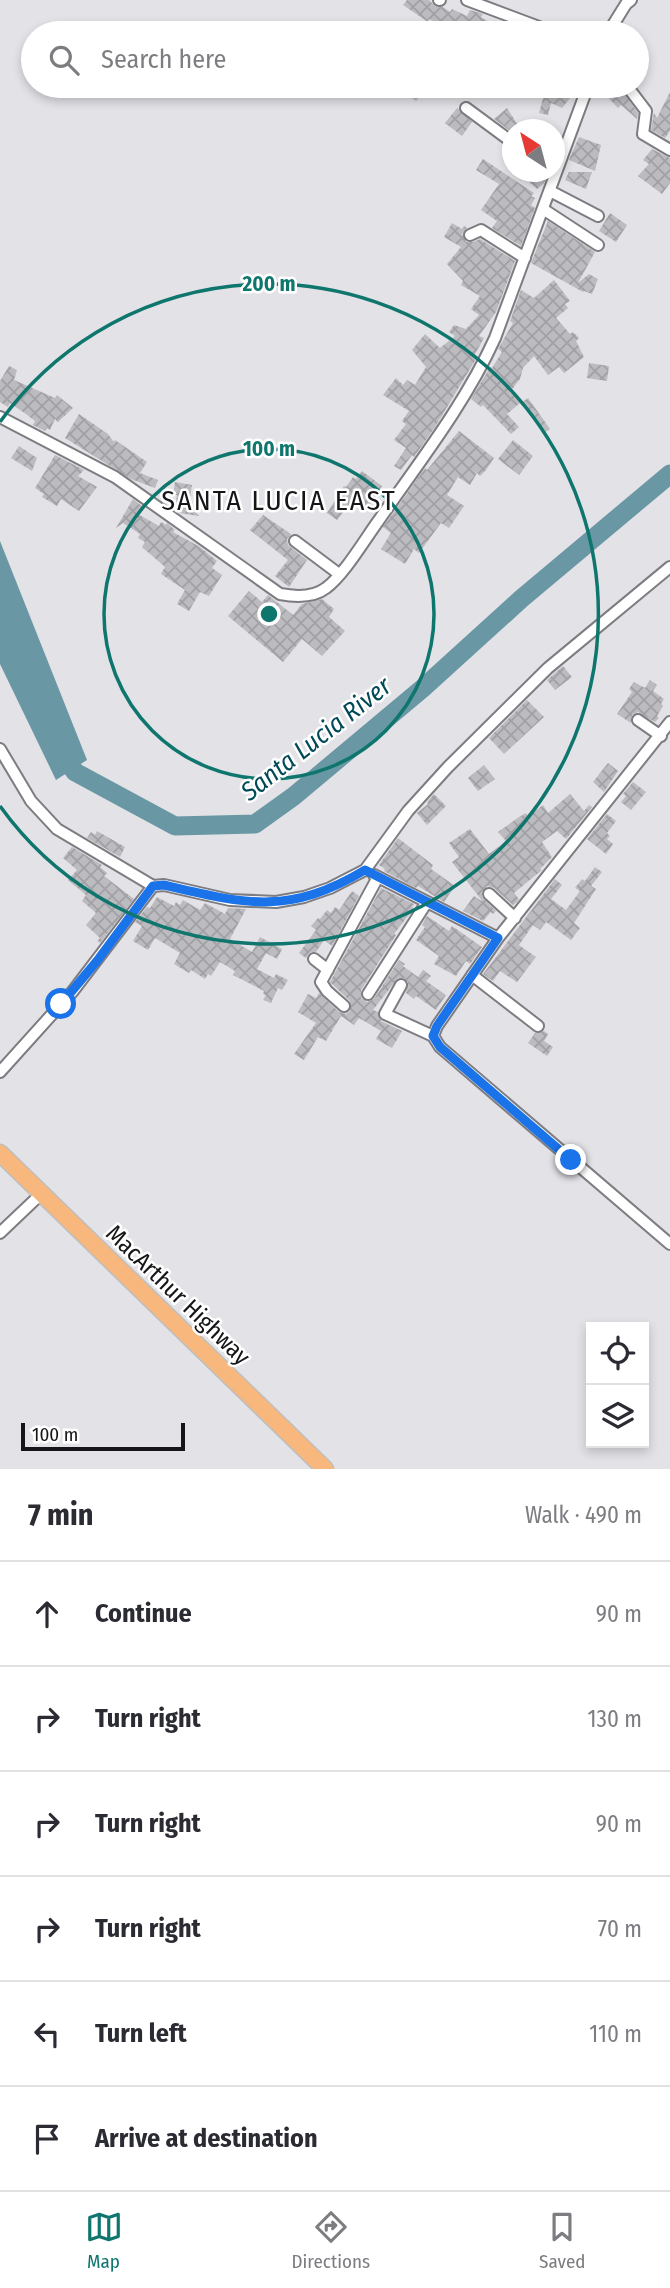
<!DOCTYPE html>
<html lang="en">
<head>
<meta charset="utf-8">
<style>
  body { margin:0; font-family:"Fira Sans Condensed",sans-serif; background:#f2f2f3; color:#2b2b33 }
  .controls { position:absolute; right:21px; bottom:21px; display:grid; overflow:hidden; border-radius:0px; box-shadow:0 4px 10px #0003 }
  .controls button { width:63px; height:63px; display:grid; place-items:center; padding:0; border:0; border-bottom:2px solid #e1e1e2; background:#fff; color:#2b2b33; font:35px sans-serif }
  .compass { position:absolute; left:502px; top:119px; width:63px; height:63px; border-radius:50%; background:#fff; box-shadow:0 4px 10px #0003; rotate:324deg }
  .scale { position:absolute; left:21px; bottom:18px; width:164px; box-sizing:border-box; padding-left:7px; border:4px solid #161618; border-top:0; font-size:19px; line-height:24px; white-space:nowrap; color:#161618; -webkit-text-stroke:5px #fff; paint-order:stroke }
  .stop { position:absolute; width:21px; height:21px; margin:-16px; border:5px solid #1a73e8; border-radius:50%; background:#fff }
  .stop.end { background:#1a73e8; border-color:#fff; box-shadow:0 2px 7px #0008 }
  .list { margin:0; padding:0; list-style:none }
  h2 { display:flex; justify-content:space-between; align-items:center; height:91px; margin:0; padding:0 28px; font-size:30px }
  h2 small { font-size:23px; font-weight:400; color:#7c7c81 }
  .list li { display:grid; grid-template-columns:46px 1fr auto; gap:21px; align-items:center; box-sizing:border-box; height:105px; padding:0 28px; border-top:2px solid #e1e1e2 }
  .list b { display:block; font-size:26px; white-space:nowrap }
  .list em { font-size:23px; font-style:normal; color:#7c7c81 }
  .icon { flex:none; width:38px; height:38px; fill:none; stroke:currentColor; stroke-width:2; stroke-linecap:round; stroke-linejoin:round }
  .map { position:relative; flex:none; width:670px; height:1469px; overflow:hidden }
  .search { position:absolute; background:#fff; box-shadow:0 4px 10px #0003; left:21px; right:21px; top:21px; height:77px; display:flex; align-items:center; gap:18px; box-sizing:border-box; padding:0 24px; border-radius:38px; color:#7c7c81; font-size:26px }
  .sheet { height:721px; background:#fff }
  nav { display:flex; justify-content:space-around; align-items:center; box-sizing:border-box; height:98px; border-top:2px solid #e1e1e2; background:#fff; font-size:19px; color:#7c7c81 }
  nav a { display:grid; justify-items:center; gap:4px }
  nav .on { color:#0f766e }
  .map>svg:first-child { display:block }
  .water { fill:#6998a4 }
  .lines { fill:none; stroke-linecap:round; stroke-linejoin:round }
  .river { stroke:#6998a4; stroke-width:19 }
  .building { fill:url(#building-cross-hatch) }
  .minor-casing { stroke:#7d7c81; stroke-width:14 }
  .highway-casing { stroke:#bebebe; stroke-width:19 }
  .minor { stroke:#fff; stroke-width:10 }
  .highway { stroke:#f8b77d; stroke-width:16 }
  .route { stroke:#1a73e8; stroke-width:9 }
  .ring { fill:none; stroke:#0f766e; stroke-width:3.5 }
  .labels { text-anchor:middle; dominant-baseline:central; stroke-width:5; stroke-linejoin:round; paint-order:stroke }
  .street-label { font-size:24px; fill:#161618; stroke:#fff }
  .water-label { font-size:26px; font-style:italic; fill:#004a58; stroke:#fff }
  .quarter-label { font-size:28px; letter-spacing:2px; fill:#161618; stroke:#fff }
  .centre { fill:#0f766e; stroke:#fff; stroke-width:3.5 }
  .ring-label { font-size:21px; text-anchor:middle; font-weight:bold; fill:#0f766e; stroke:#fff; stroke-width:5; stroke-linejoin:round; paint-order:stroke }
</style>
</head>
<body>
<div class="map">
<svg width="670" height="1469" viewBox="0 0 670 1469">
  <defs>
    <pattern id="building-cross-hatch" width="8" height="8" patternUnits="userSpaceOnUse" patternTransform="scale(1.75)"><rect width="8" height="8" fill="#bcbbc0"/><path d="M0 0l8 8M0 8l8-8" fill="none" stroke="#a1a0a4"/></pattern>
  </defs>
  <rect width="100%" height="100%" fill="#e3e2e7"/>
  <!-- water -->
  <path class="water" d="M0,541L87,760L56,780L0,664Z"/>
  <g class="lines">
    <!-- river -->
    <path class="river" d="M58,747L75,772L175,826L255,824L294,796L423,688L521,599L670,474"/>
  </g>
  <!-- building -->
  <path class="building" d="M407,0H429L436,7H443L450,12L452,9L467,16L470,10L483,14L481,17L504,33H456L429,19L428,22L403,5Z
    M395,86H428L416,101Z
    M560,86H580L562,108L551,103L548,115L539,113L544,95L551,97Z
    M597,86H619L638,113L637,119L621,105L618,108Z
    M670,92V131L665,138L651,130L654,113L657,118Z
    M457,108L472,122L462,136L445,123Z
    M507,108L521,130H513V133L494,119Z
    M579,137L601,145L595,171L569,160Z
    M652,149L670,158V183L662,194L638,176L649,164L643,160Z
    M483,159L534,193L531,196L535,198L531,205L535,208L521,246L492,228L497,221L481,210L499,184L476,170Z
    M518,172H548L544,183L537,189Z
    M569,172H592L586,189L565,180Z
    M610,213L627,225L616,242L599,231Z
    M548,221L595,252L578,283L589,274L598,279L592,294L584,291L583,292L531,263Z
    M452,223L462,229L464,226L467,228L462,234L466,242H473L480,239L515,261L496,312L479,336L484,338L475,354L476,359L435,427L414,457L412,455L401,470L394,466L406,448L394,440L406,424L402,421L409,411L383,395L396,378L403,385L407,380L415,385L426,367L412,350L425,334L440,348L455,336L449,332L454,325L466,329L479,315L471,309L480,296L461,285L463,281L447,264L461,247L444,237Z
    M554,280L570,301L565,304L568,308L556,318L570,334L573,332L579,338L576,341L584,357L564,373L559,367L548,375L534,356L523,368L520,379L510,392L521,402L507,414L519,427L511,434L483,405L481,407L471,399L490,367L492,368L502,352L498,349L513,323L510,321L521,290L534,298Z
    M589,363L609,366L607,381L587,378Z
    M9,366L17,370L14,380L55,398L57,395L73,408L58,422L55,419L50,430L47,428L45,431L33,425L35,421L26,414L10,403L8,407L0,402V381Z
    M528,398L550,429L544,433L521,403Z
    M79,414L108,434L114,442L115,440L147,462L140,473L158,480L155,488L131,479L65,438Z
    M459,431L494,458L486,470L480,476L477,473L470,485L458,477L447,495L464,506L449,528L441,523L419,553L414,549L405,564L381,549L391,533L383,527L425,468L427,470Z
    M513,440L533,456L519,475L498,459Z
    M19,446L37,458L32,471L11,458Z
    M55,455L84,470L78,476L97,487L79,511L61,499L57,506L42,497L44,494L35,488Z
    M362,471L382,486L367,509L353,500L337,520L327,513L344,486L346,487L353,477L356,479Z
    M175,482L192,485L189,503L199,516L179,513L175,510L177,495H173Z
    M133,499L144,508L136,513L159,526L161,522L166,525L167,523L175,530L173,532L200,547L217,561L212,568L222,575L209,596L200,592L189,611L177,604L185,590L161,574L165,567L142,547L145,542L138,538L140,534L123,523L116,528Z
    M263,515L291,534L287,539L288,545L307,560L289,587L275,576L288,560L250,530Z
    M249,591L262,602L268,595L293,615L302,604L322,599L334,609L329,617L345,631L322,656L302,639L283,662L228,616Z
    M563,666L572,677L555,690L547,680Z
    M650,680L657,685L653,691L664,699L661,704L663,706L657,716L659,718L655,722L638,712L632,715L631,723L617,714L632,692L629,689L634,682L645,688Z
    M527,700L544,717L504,754L489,738Z
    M608,763L618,771L604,792L593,782Z
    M484,765L495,779L478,791L468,778Z
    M633,782L646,792L631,810L621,802L626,796L623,794Z
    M434,794L446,806L427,825L417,813L428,804L427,802Z
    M570,794L584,811L589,805L592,807L566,839L557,831L542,842L552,857L540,869L542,870L514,893L519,899L517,902L513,905L494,888L487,886L482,892V897L496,911L493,914L491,912L483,921L463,911L474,896L483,902L452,862L459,857L449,843L470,829L489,854L506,841L498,832L519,817L526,813L528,816L543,805L548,813Z
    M607,814L616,821L607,833L610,836L607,839L613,844L606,854L587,839Z
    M97,831L125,847L120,857L87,838L91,832L95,835Z
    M398,838L433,865L431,869L455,886L444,902L418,886L416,888L384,871L385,869L379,865Z
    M72,847L102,865L100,867L107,873L104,876L134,899L100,943L97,941L100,938L86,925L96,913L82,901L86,895L68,880L77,870L63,858Z
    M595,867L602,872L591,886L596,889L574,923L580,928L571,940L546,922L540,930L533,925L519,945L536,957L517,982L500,971L493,981L483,974L555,879L562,885L551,899L566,910L580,891L575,888L582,879L585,881Z
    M381,888L414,904L412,907L414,908L394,934L396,935L361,990V998L367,1002L374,999L399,960L405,964L403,966L418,977L423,970L431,976L426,981L446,995L436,1010L416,996L414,999L406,993L408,982L404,978H398L373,1010L378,1012L381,1021L402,1031L392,1048L376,1039L381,1031L359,1018L354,1025L341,1016L326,1041L318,1037L304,1060L294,1054L316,1023L298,1012L308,994L316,998L319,993L339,1012L346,1014L350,1011V1001L330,982Z
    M352,891L359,896L332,946L324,940L316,952H310L306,958L299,953L316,930L311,926L318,918L320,919L327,910L331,913L335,907L339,910Z
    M157,897L174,906L176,902L180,905L183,900L200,910L205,903L225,914L228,908L246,909L230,939L252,952L260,937L282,949L277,959L266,953L257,969L274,978L276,974L288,980L282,990L278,988L271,1003L263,1000L266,995L263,994L264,991L233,975L235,971L220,962L211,976L208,974L205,979L191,970L189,973L174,964L180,953L155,938L148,950L133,941L142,926L135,922L147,907L150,908Z
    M427,916L449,931L452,926L482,947L470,964L466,961L456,976L434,964L439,956L416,940L425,927L422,925Z
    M544,1031L548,1034L544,1041L553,1047L547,1056L528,1043L535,1033Z"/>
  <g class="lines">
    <defs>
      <path id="minor" d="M439,0H440
        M467,0L555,33
        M608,33L626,4L631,0
        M627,86L646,111L643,134L670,150
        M466,108L512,142
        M550,191L598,216
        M543,209L598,245
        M470,235L481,230L525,258
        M0,417L115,477L280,594C296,597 313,598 326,588C344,575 365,539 379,520C420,461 465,404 495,338L588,86
        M295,541L339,574
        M638,720L661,736
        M670,722L498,938L437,1026L433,1036L440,1047L670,1244
        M0,749L31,801L57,829L153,886
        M374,875L498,938
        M489,894L515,918
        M314,959L328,970
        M472,975L538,1026
        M401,985L385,1014L433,1036
        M368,994L427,902
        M344,1006L327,991L321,982L378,877
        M0,1072L73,991L153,886L164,885L230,900L276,902L304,897L330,888L365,870L408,811L448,767L548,668L670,567
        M0,1233L42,1193"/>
      <path id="highway" d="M0,1153L325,1469"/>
    </defs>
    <!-- minor casing -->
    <use href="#minor" class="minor-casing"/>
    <!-- highway casing -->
    <use href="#highway" class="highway-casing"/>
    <!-- minor -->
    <use href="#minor" class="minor"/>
    <!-- highway -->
    <use href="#highway" class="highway"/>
  </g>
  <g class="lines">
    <!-- route -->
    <path class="route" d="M61,1004L97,961L153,886L164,885C245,904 288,916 365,870L498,938L437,1026L433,1036L440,1047L571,1160"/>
  </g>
  <!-- distance rings -->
  <g class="ring">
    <circle cx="269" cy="614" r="165"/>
    <path d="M0 422A330 330 0 1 1 0 806"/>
  </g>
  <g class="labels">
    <!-- street labels -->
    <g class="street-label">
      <text transform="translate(178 1295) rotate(44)">MacArthur Highway</text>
    </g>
    <!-- water labels -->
    <g class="water-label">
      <text transform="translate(316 739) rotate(-38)">Santa Lucia River</text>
    </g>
    <!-- quarter labels -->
    <g class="quarter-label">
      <text x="279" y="500">SANTA LUCIA EAST</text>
    </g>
  </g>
  <circle cx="269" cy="614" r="10" class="centre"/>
  <g class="ring-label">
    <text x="269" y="291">200 m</text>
    <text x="269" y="456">100 m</text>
  </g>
</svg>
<div class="controls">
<button><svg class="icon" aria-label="locate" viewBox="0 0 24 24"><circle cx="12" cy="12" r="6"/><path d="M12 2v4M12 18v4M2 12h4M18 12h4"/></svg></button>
<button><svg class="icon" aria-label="layers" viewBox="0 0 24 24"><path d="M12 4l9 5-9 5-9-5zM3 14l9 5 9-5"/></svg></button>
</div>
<svg class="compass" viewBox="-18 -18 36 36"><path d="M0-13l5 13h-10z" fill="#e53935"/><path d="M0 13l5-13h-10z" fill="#7c7c81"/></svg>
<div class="scale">100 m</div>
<div class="stop" style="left:61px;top:1004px"></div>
<div class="stop end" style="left:571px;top:1160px"></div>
<div class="search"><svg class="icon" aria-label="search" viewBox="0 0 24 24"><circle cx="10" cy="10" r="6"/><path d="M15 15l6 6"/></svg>Search here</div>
</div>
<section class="sheet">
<h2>7 min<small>Walk · 490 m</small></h2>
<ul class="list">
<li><svg class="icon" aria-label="ahead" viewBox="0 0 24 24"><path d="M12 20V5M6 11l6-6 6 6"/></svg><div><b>Continue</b></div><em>90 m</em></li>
<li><svg class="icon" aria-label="right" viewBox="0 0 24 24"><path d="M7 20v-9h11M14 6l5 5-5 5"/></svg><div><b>Turn right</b></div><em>130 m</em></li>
<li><svg class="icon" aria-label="right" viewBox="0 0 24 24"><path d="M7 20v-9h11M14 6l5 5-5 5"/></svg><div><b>Turn right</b></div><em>90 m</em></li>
<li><svg class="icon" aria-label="right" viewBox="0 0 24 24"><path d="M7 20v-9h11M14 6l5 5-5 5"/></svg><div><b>Turn right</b></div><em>70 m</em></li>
<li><svg class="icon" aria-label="left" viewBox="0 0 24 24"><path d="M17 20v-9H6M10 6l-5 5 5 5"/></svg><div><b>Turn left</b></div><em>110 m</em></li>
<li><svg class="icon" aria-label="arrive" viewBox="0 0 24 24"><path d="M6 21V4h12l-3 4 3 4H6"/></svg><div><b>Arrive at destination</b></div></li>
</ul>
</section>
<nav>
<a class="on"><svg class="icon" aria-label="map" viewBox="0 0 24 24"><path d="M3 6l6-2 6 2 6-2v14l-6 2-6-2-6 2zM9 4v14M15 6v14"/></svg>Map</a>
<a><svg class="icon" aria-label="directions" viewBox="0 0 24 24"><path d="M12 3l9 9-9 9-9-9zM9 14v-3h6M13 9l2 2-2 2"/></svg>Directions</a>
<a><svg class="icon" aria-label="saved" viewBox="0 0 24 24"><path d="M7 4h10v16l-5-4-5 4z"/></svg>Saved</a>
</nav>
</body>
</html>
